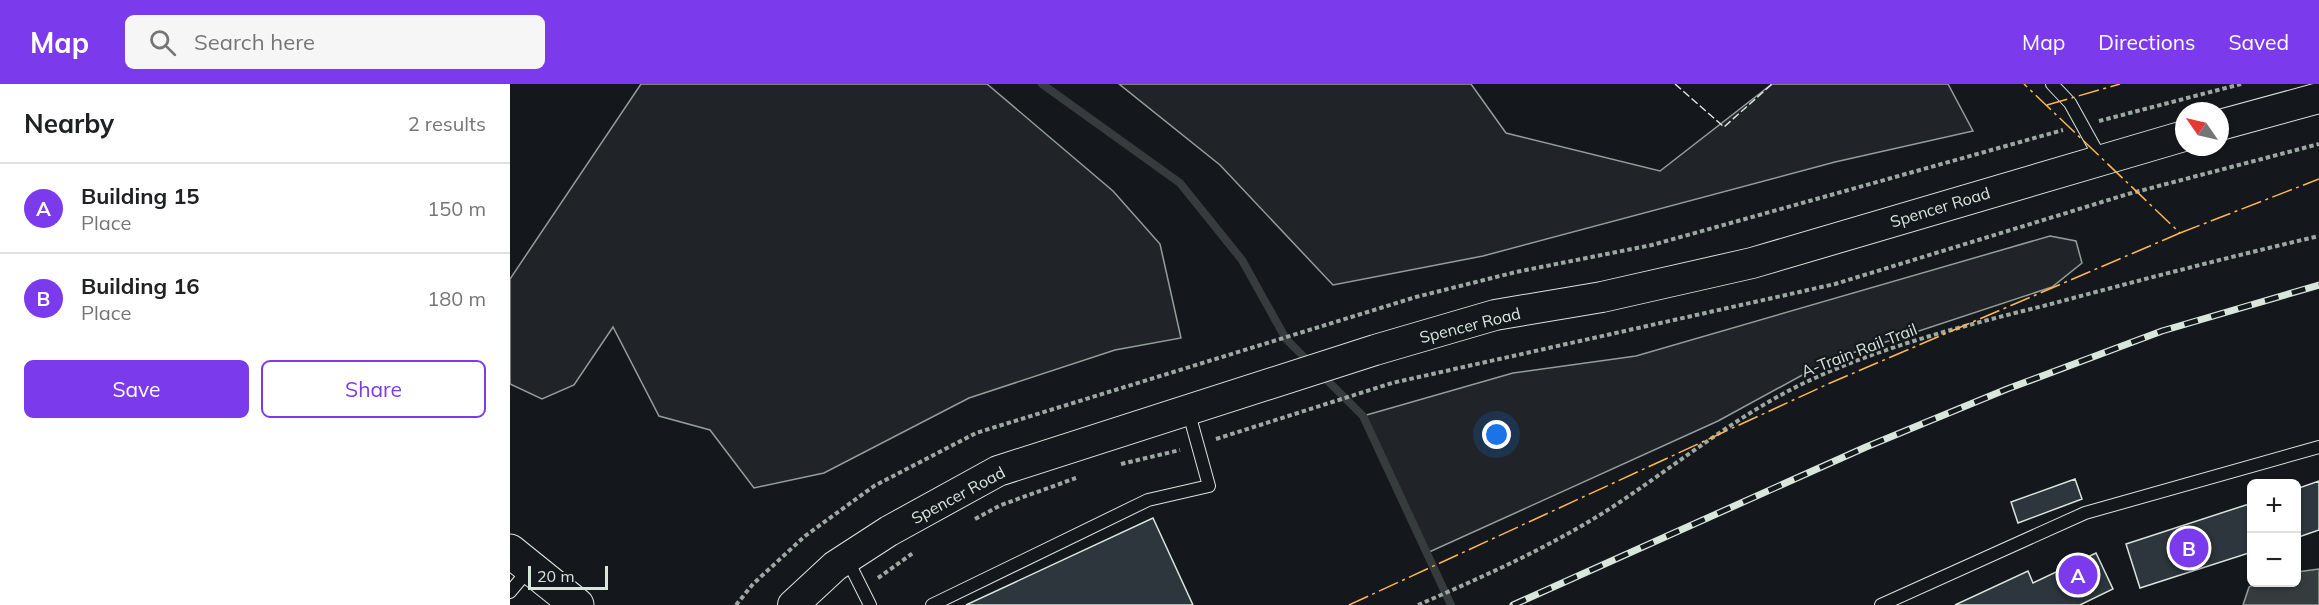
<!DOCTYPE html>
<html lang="en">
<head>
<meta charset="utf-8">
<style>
  body { margin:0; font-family:Mulish,sans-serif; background:#f6f6f6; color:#202124 }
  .controls { position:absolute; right:18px; bottom:18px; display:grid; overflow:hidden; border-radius:9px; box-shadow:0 2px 4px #0004 }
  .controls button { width:54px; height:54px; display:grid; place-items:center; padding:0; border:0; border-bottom:2px solid #e0e0e0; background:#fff; color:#202124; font:30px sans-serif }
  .compass { position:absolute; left:1665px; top:18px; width:54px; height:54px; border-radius:50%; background:#fff; box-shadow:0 2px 4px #0004; rotate:304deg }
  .scale { position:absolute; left:18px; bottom:15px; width:80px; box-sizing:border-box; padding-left:6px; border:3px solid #d8e6dc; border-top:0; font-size:16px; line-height:21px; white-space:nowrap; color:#d8e6dc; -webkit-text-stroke:4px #14181c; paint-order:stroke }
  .you { position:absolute; left:987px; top:351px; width:21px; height:21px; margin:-15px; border:4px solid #fff; border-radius:50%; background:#1a73e8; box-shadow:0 0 0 9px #1a73e833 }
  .badge { display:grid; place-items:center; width:39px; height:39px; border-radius:50%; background:#7c3aed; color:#fff; font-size:20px; font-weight:700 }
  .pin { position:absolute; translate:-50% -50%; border:3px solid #fff; box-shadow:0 2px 6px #0006 }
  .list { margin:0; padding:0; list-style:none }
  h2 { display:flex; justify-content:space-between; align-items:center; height:78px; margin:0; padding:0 24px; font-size:26px }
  h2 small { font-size:20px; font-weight:400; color:#757577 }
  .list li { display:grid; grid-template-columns:39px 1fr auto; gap:18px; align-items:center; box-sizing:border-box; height:90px; padding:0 24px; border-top:2px solid #e0e0e0 }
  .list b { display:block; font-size:22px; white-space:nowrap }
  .list p { margin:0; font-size:20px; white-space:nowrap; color:#757577 }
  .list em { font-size:20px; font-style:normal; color:#757577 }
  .actions { display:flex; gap:12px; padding:18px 24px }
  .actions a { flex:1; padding:14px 0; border:2px solid #7c3aed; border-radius:9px; text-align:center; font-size:21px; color:#7c3aed }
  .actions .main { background:#7c3aed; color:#fff }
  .icon { flex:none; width:33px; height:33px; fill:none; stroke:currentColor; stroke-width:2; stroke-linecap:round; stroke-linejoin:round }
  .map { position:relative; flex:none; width:1809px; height:521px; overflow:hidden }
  header { display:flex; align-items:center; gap:36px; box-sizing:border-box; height:84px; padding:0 30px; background:#7c3aed; color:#fff }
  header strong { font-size:28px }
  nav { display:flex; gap:33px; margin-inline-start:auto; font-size:21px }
  .search { width:420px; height:54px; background:#f6f6f6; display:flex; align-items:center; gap:15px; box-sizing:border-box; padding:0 21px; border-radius:9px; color:#757577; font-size:22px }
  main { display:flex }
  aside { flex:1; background:#fff }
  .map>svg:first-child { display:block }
  .green { fill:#202428; stroke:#939e99; stroke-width:1.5 }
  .water { fill:#363b3e; stroke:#939e99; stroke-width:1.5 }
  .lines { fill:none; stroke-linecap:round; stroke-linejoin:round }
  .stream { stroke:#363b3e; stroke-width:8 }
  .building { fill:#2c363c; stroke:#d8e6dc; stroke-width:1.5 }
  .service-casing { stroke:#d8e6dc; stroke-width:14 }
  .tertiary-casing { stroke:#d8e6dc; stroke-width:32 }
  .secondary-casing { stroke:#d8e6dc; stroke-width:35 }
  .path { stroke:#9da8a2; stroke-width:4; stroke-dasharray:4.5 3; stroke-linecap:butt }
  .service { stroke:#14181c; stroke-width:12 }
  .tertiary { stroke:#14181c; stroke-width:30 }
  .secondary { stroke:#14181c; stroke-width:33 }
  .rail-casing { stroke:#d8e6dc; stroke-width:7 }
  .rail { stroke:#14181c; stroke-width:4.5; stroke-dasharray:14; stroke-linecap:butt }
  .fence { stroke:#d8e6dc; stroke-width:1.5; stroke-dasharray:8 3; stroke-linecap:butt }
  .power { stroke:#ffb74d; stroke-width:1.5; stroke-dasharray:21 4.5 3 4.5; stroke-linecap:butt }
  .labels { text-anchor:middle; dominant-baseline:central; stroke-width:4.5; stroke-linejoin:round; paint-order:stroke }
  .street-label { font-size:16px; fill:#d8e6dc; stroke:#14181c }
</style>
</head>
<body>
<header>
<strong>Map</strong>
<div class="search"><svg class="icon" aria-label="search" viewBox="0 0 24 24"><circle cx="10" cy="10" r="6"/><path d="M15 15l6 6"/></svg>Search here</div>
<nav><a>Map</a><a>Directions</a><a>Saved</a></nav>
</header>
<main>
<aside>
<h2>Nearby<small>2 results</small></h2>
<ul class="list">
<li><span class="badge">A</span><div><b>Building 15</b><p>Place</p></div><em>150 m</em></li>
<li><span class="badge">B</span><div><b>Building 16</b><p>Place</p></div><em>180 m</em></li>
</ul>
<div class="actions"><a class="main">Save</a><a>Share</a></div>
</aside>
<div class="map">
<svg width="1809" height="521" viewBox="0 0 1809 521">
  <rect width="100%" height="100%" fill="#14181c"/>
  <!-- green -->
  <path class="green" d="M131,0H477L603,107L650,160L671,254L605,266L459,314L314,389L244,404L200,346L149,332L103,243L64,301L32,315L0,300V195Z
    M609,0H961L996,49L1150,87L1262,0H1438L1463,47L1325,78L973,172L823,201L710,81Z
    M1540,152L1566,157L1572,179L1542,203L1318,277L1208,337L917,469L853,332L1003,289L1126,272Z"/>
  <!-- water -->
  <path class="water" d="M1809,485V521H1733L1739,503L1746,499L1786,498L1787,488Z"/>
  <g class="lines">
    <!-- stream -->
    <path class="stream" d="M532,0L670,99L732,176L776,255L801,280
      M810,289L853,332L941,521"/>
  </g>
  <!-- building -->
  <path class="building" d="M1565,395L1572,415L1508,439L1501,418Z
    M1809,397V446L1786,454V405Z
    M1742,419V468L1630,504L1616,460Z
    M643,434L683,521H456Z
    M1586,469L1603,505L1570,521H1445L1518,487L1523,499Z"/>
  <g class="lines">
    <defs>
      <path id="service" d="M1542,0L1560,19L1591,75
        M337,475L360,521
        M0,508L20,484
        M422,521L638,416L699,402L678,326
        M1371,521L1575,429L1809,363"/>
      <path id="tertiary" d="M1710,41L1809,14
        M283,521L325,482L379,447L488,387L865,266L985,231L1092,213L1242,179L1674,52"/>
      <path id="secondary" d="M0,467L67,521"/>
    </defs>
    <!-- service casing -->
    <use href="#service" class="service-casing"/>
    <!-- tertiary casing -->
    <use href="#tertiary" class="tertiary-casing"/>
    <!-- secondary casing -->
    <use href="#secondary" class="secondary-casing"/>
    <!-- path -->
    <path class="path" d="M1589,37L1731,0
      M706,355L882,299L1325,200L1618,110L1809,60
      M611,380L670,366
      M465,435L491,421L566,394
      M368,494L403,469
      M226,521L243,500L295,452L364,402L466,349L906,213L1006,188L1142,161L1553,46
      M908,521C977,491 1047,460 1110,418C1171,377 1227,332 1292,300C1371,262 1457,241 1541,220C1630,196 1719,173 1809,152"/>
    <!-- service -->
    <use href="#service" class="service"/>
    <!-- tertiary -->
    <use href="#tertiary" class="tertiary"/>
    <!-- secondary -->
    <use href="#secondary" class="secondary"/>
    <defs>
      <path id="rail" d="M1003,521L1356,363L1497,305L1652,247L1809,201"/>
    </defs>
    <!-- rail casing -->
    <use href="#rail" class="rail-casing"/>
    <!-- rail -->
    <use href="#rail" class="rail"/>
    <!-- fence -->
    <path class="fence" d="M1165,0L1214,43L1262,0"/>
    <!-- power -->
    <path class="power" d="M1537,21L1610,0
      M1670,149L1809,95
      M839,521L1318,300L1670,149L1514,0"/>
  </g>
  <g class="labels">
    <!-- street labels -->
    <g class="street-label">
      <text transform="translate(1430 123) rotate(-17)">Spencer Road</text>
      <text transform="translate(960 241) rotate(-14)">Spencer Road</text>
      <text transform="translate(1349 266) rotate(-21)">A-Train Rail Trail</text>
      <text transform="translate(448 411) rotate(-28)">Spencer Road</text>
    </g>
  </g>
</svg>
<div class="controls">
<button>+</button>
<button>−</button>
</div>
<svg class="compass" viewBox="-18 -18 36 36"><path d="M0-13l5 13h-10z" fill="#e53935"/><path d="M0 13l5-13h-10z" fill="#757577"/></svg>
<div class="scale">20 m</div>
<div class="you"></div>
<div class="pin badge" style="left:1568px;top:491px">A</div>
<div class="pin badge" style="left:1679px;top:464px">B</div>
</div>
</main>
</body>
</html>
